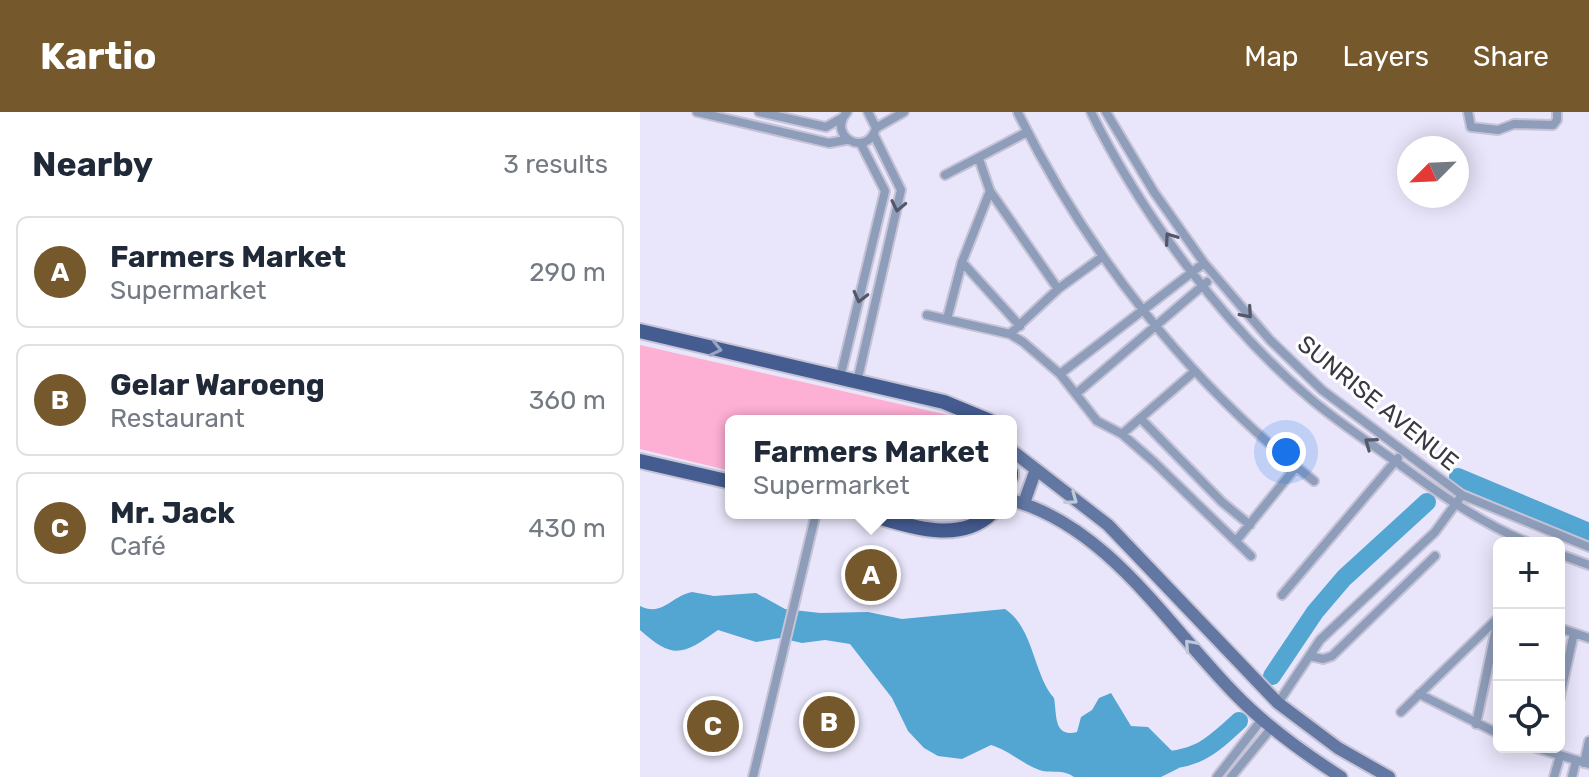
<!DOCTYPE html>
<html lang="en">
<head>
<meta charset="utf-8">
<style>
  body { margin:0; font-family:Rubik,sans-serif; background:#f6f6f7; color:#1f2937 }
  .controls { position:absolute; right:24px; bottom:24px; display:grid; overflow:hidden; border-radius:12px; box-shadow:0 4px 20px #0003 }
  .controls button { width:72px; height:72px; display:grid; place-items:center; padding:0; border:0; border-bottom:2px solid #e0e1e3; background:#fff; color:#1f2937; font:40px sans-serif }
  .compass { position:absolute; left:757px; top:24px; width:72px; height:72px; border-radius:50%; background:#fff; box-shadow:0 4px 20px #0003; rotate:246deg }
  .you { position:absolute; left:646px; top:340px; width:28px; height:28px; margin:-20px; border:6px solid #fff; border-radius:50%; background:#1a73e8; box-shadow:0 0 0 12px #1a73e833 }
  .badge { display:grid; place-items:center; width:52px; height:52px; border-radius:50%; background:#76582d; color:#fff; font-size:26px; font-weight:700 }
  .pin { position:absolute; translate:-50% -50%; border:4px solid #fff; box-shadow:0 2px 8px #0006 }
  .popup { position:absolute; left:85px; top:303px; width:292px; height:104px; box-sizing:border-box; display:grid; place-content:center; border-radius:12px; background:#fff; filter:drop-shadow(0 2px 6px #0005); font-size:26px; white-space:nowrap; color:#747a83 }
  .popup b { font-size:30px; color:#1f2937 }
  .popup::after { content:''; position:absolute; left:50%; top:100%; margin-left:-16px; border:16px solid transparent; border-top-color:#fff }
  .list { margin:0; padding:0; list-style:none }
  h2 { display:flex; justify-content:space-between; align-items:center; height:104px; margin:0; padding:0 32px; font-size:34px }
  h2 small { font-size:26px; font-weight:400; color:#747a83 }
  .list li { display:grid; grid-template-columns:52px 1fr auto; gap:24px; align-items:center; box-sizing:border-box; height:112px; margin:0 16px 16px; padding:0 16px; border:2px solid #e0e1e3; border-radius:12px }
  .list b { display:block; font-size:30px; white-space:nowrap }
  .list p { margin:0; font-size:26px; white-space:nowrap; color:#747a83 }
  .list em { font-size:26px; font-style:normal; color:#747a83 }
  .icon { flex:none; width:44px; height:44px; fill:none; stroke:currentColor; stroke-width:2; stroke-linecap:round; stroke-linejoin:round }
  .map { position:relative; flex:none; width:949px; height:665px; overflow:hidden }
  header { display:flex; align-items:center; gap:48px; box-sizing:border-box; height:112px; padding:0 40px; background:#76582d; color:#fff }
  header strong { font-size:38px }
  nav { display:flex; gap:44px; margin-inline-start:auto; font-size:28px }
  main { display:flex }
  aside { flex:1; background:#fff }
  .map>svg:first-child { display:block }
  .green { fill:#feafd4 }
  .water { fill:#53a5d2 }
  .lines { fill:none; stroke-linecap:round; stroke-linejoin:round }
  .river { stroke:#53a5d2; stroke-width:18 }
  .street-casing { stroke:#c6c3d6; stroke-width:12 }
  .secondary-casing { stroke:#c6c3d6; stroke-width:16 }
  .primary-casing { stroke:#c6c3d6; stroke-width:18 }
  .street { stroke:#8e9dba; stroke-width:8 }
  .secondary { stroke:#6277a2; stroke-width:12 }
  .primary { stroke:#445c90; stroke-width:14 }
  .oneway { stroke:#535767 }
  .oneway2 { stroke:#98a5c2 }
  .oneway3 { stroke:#c0c9da }
  .labels { text-anchor:middle; dominant-baseline:central; stroke-width:6; stroke-linejoin:round; paint-order:stroke }
  .street-label { font-size:24px; fill:#3a3943; stroke:#fff }
</style>
</head>
<body>
<header>
<strong>Kartio</strong>
<nav><a>Map</a><a>Layers</a><a>Share</a></nav>
</header>
<main>
<aside>
<h2>Nearby<small>3 results</small></h2>
<ul class="list">
<li><span class="badge">A</span><div><b>Farmers Market</b><p>Supermarket</p></div><em>290 m</em></li>
<li><span class="badge">B</span><div><b>Gelar Waroeng</b><p>Restaurant</p></div><em>360 m</em></li>
<li><span class="badge">C</span><div><b>Mr. Jack</b><p>Café</p></div><em>430 m</em></li>
</ul>
</aside>
<div class="map">
<svg width="949" height="665" viewBox="0 0 949 665">
  <rect width="100%" height="100%" fill="#e9e6fb"/>
  <!-- green -->
  <path class="green" d="M0,233L321,306L326,309H91V359L0,337Z"/>
  <!-- water -->
  <path class="water" d="M52,480L74,484L116,481L145,497L180,501L228,500L262,507L365,497C394,516 393,562 414,586C417,602 413,626 437,620L441,605L452,598L459,586L471,581L491,614L508,615L533,640L539,656L521,665H434C422,656 410,663 397,657C380,650 368,638 351,633L322,647L298,644L284,636L268,619L252,586L210,532L185,528L162,531L140,526L116,530L78,518C44,542 34,549 0,518V494C23,505 31,484 52,480Z"/>
  <g class="lines">
    <!-- river -->
    <path class="river" d="M818,365L949,420
      M632,564L675,500L704,466L787,390
      M512,649C555,649 569,637 599,609"/>
    <defs>
      <path id="street" d="M57,0L189,31L206,28
        M119,0L186,15L202,6
        M207,0C186,24 227,47 236,16L228,0
        M451,0C501,102 585,215 672,288C698,310 727,329 755,349C798,381 839,410 889,431
        M466,0L514,80L564,151L630,228L682,278L822,383L949,435
        M828,0L831,15L858,18L874,12L913,13L917,8V0
        M378,1C448,142 549,271 674,369
        M236,16L264,0
        M339,47L350,79L418,177
        M305,63L387,20
        M322,150L380,214
        M287,203L370,222L383,230L420,262L457,309L482,322L514,350L611,444
        M307,207L322,150L350,79
        M370,222L418,177L462,145
        M420,262L564,151
        M200,266L245,79L221,32
        M217,270L261,78L234,23
        M437,281L567,170
        M501,307L582,390L610,413
        M482,322L555,259
        M596,429L656,355
        M919,442L949,453
        M642,483L758,346
        M919,516L949,526
        M670,544L683,547L692,544L795,444
        M779,582L859,622
        M919,589L934,521
        M638,591L680,528L795,420L822,383
        M761,600L859,505
        M836,612L858,507
        M893,635L949,652
        M944,651L949,629
        M113,665L176,401
        M577,665L623,606
        M591,665L633,614
        M914,665L920,644
        M932,665L936,649"/>
      <path id="secondary" d="M371,338L468,413L638,591L698,636L749,665
        M371,388C468,414 528,514 595,582C625,613 665,642 701,665
        M384,391L395,360"/>
      <path id="primary" d="M0,219L304,290L350,309
        M0,349L91,370
        M371,360V365
        M223,401C264,411 316,435 352,401"/>
    </defs>
    <!-- street casing -->
    <use href="#street" class="street-casing"/>
    <!-- secondary casing -->
    <use href="#secondary" class="secondary-casing"/>
    <!-- primary casing -->
    <use href="#primary" class="primary-casing"/>
    <!-- street -->
    <use href="#street" class="street"/>
    <!-- secondary -->
    <use href="#secondary" class="secondary"/>
    <!-- primary -->
    <use href="#primary" class="primary"/>
  </g>
  <!-- one-way arrows -->
  <defs><path id="oneway-chevron" d="M-2-3.5L2.5 0L-2 3.5" fill="none" stroke-width="1.6" stroke-linecap="round" stroke-linejoin="round" transform="scale(2)"/></defs>
  <g class="oneway">
    <use href="#oneway-chevron" transform="translate(258 94) rotate(102)"/>
    <use href="#oneway-chevron" transform="translate(530 126) rotate(-125)"/>
    <use href="#oneway-chevron" transform="translate(220 185) rotate(104)"/>
    <use href="#oneway-chevron" transform="translate(607 201) rotate(49)"/>
    <use href="#oneway-chevron" transform="translate(730 331) rotate(-144)"/>
  </g>
  <use class="oneway2" href="#oneway-chevron" transform="translate(76 237) rotate(13)"/>
  <g class="oneway3">
    <use href="#oneway-chevron" transform="translate(432 387) rotate(36)"/>
    <use href="#oneway-chevron" transform="translate(550 533) rotate(-132)"/>
  </g>
  <g class="labels">
    <!-- street labels -->
    <g class="street-label">
      <text transform="translate(738 291) rotate(39)">SUNRISE AVENUE</text>
    </g>
  </g>
</svg>
<div class="controls">
<button>+</button>
<button>−</button>
<button><svg class="icon" aria-label="locate" viewBox="0 0 24 24"><circle cx="12" cy="12" r="6"/><path d="M12 2v4M12 18v4M2 12h4M18 12h4"/></svg></button>
</div>
<svg class="compass" viewBox="-18 -18 36 36"><path d="M0-13l5 13h-10z" fill="#e53935"/><path d="M0 13l5-13h-10z" fill="#747a83"/></svg>
<div class="you"></div>
<div class="pin badge" style="left:231px;top:463px">A</div>
<div class="popup"><b>Farmers Market</b>Supermarket</div>
<div class="pin badge" style="left:189px;top:610px">B</div>
<div class="pin badge" style="left:73px;top:614px">C</div>
</div>
</main>
</body>
</html>
